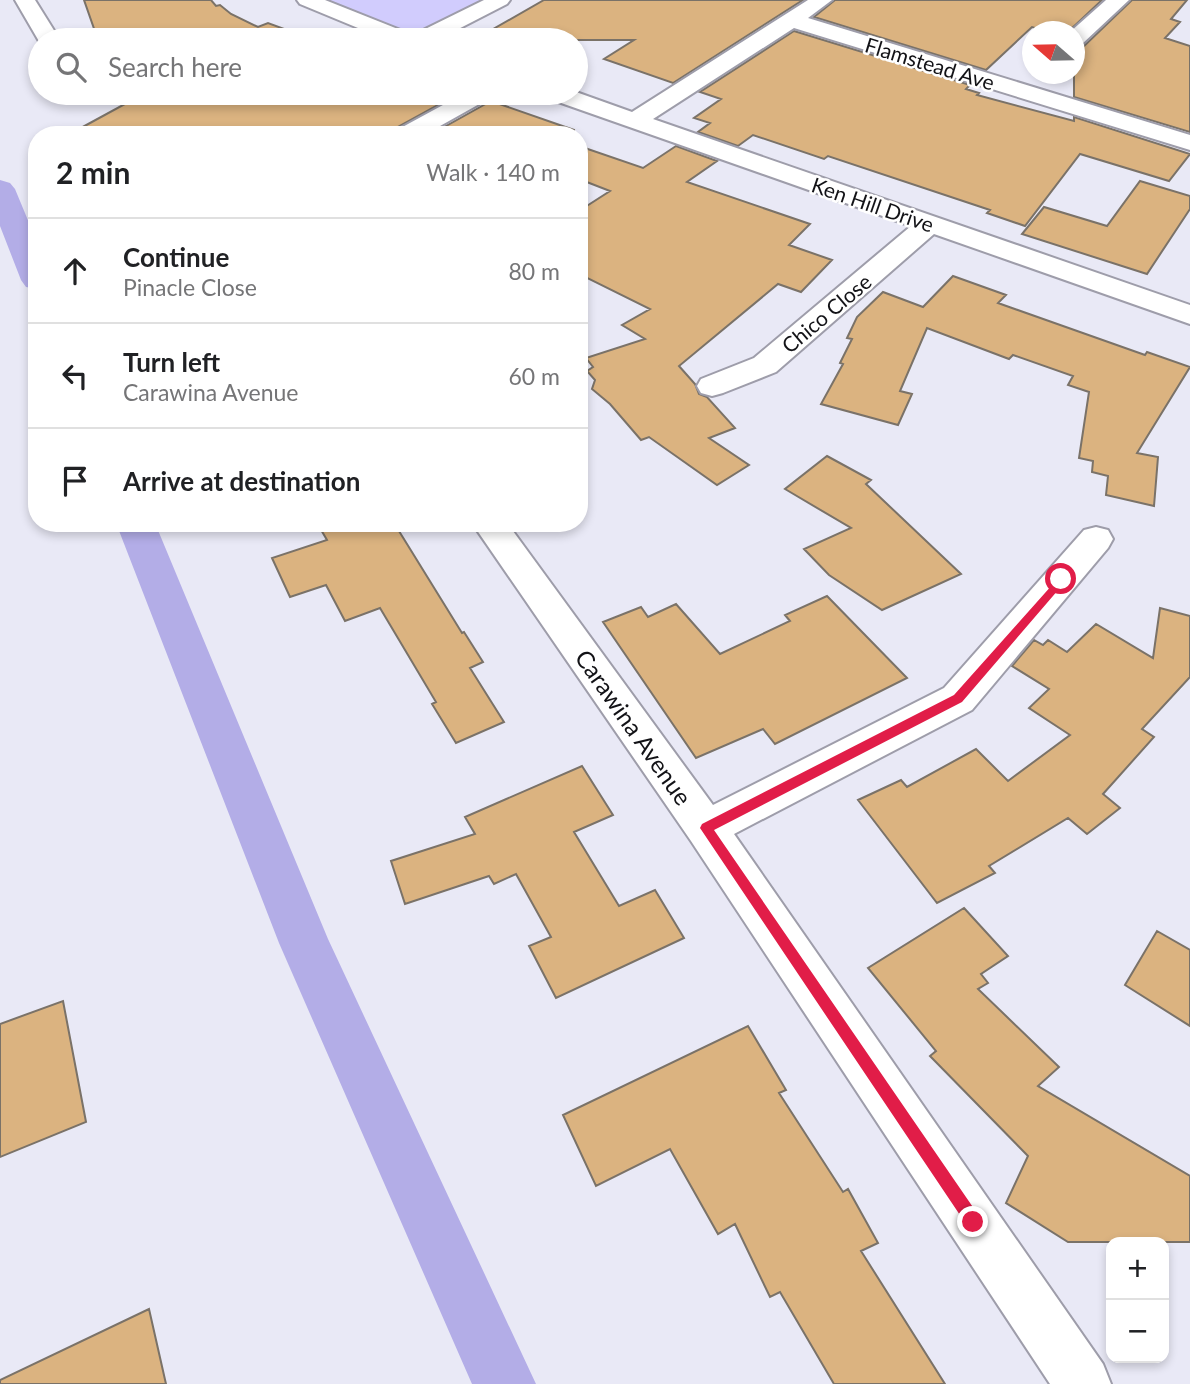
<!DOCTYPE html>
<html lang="en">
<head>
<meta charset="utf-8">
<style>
  body { margin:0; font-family:Lato,sans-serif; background:#f2f2f2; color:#202124 }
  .controls { position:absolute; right:21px; bottom:21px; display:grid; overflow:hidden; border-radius:14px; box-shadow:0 4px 10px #0003 }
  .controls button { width:63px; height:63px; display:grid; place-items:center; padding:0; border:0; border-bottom:2px solid #e0e0e0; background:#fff; color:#202124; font:35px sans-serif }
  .compass { position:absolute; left:1022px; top:21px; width:63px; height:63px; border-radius:50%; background:#fff; box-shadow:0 4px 10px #0003; rotate:290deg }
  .stop { position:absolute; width:21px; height:21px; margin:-16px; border:5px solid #e11d48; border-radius:50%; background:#fff }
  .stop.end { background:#e11d48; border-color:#fff; box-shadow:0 2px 7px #0008 }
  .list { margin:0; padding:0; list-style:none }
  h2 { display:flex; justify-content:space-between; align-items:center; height:91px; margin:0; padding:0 28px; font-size:30px }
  h2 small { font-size:23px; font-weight:400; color:#757577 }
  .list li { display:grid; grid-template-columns:46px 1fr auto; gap:21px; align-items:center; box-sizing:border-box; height:105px; padding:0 28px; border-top:2px solid #e0e0e0 }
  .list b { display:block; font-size:26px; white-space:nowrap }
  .list p { margin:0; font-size:23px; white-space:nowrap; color:#757577 }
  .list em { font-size:23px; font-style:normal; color:#757577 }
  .icon { flex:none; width:38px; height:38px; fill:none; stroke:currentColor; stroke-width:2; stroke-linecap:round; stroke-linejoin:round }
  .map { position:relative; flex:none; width:1190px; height:1384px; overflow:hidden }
  .search { position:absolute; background:#fff; box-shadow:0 4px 10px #0003; left:28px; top:28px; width:560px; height:77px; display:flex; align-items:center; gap:18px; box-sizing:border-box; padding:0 24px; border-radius:38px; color:#757577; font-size:26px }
  .panel { position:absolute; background:#fff; box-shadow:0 4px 10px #0003; left:28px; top:126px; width:560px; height:406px; border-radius:28px }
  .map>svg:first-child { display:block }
  .green { fill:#d1ccfd }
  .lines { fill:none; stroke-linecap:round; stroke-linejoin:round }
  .canal { fill:#b3ade7; fill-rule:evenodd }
  .building { fill:#dbb380; stroke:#7a7268; stroke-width:2 }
  .street-casing { stroke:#9e9daa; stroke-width:4 }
  .street { fill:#fff; fill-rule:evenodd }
  .route { fill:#e11d48 }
  .labels { text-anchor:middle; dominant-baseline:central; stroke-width:5; stroke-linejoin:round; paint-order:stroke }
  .far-street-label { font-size:21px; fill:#121216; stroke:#fff }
  .street-label { font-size:24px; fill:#121216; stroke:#fff }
</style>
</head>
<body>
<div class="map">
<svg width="1190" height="1384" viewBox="0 0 1190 1384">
  <rect width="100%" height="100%" fill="#e9e9f6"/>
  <!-- green -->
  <path class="green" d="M320,0H481L414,35Z"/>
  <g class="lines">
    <!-- canal -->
    <path class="canal" d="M0,180L10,183L15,189L37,242V289L26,287L21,280L0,226Z
      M116,523H155L328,939L536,1384H472L279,943Z"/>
  </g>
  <!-- building -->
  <path class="building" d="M84,0H211L216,6L220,5L231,14L258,27L268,23L314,40H98Z
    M544,0H803L673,83L604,59L634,40H474Z
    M835,0H1102L1068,32H1049L1032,27L986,70L814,17Z
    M1132,0H1187L1171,19L1180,22L1165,38L1190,46V132L1074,97V48L1084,46Z
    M794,31L970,85L966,89L979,93L977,95L1074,121V117L1190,154L1169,181L1080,154L1025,226L987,213L990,210L828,156L824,159L753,135L738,146L698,132L710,123L694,118L721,99L700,92Z
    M145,93H460L396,128L392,135H68Z
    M491,101L574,130L573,135H430Z
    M579,146L643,168L676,146L717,161L687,182L810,224L789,245L832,260L801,292L778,284L679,366L695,384L699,394L707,397L735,428L709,438L749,465L717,485L649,437L641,440L610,404L592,389L595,380L587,371L593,367L586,358L645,339L622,325L650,309L579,274V211L610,191L579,179Z
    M1140,181L1190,196V209L1147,274L1022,234L1044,207L1107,226Z
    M953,276L1006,295L998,303L1145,355L1147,352L1190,367L1137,453L1158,457L1154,506L1106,495L1108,476L1092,472L1093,461L1079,458L1089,392L1068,385L1073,376L1013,355L1009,359L927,328L900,391L912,394L898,425L821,404L843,364L840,363L852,339L847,338L857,317L883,292L923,307Z
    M827,456L871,480L866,484L961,574L882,610L829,575L804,549L851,528L785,489Z
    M317,523H394L462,633L464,632L483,662L470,668L504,722L456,743L432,704L436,702L380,608L345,621L326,585L290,597L272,558L327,540Z
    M827,596L907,678L775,744L763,729L696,758L603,622L641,607L648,617L676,604L720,654L790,621L785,615Z
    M1160,608L1190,616V677L1142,729L1154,737L1103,794L1120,808L1087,834L1068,818L989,866L995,873L937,903L858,800L901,780L907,787L976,749L1008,781L1070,735L1029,708L1049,689L1012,666L1034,640L1043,645L1048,640L1067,652L1096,624L1153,658Z
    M582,766L613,815L574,832L619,906L655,890L684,938L556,998L529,946L551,937L516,874L494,884L489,876L405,904L391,861L475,834L465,817Z
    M964,908L1008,956L981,974L988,983L978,989L1059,1067L1038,1086L1190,1176V1242H1068L1006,1203L1028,1156L930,1056L936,1051L868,968Z
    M1157,931L1190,950V1026L1125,985Z
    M63,1001L86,1122L0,1157V1024Z
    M748,1026L786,1090L779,1093L843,1192L848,1189L878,1243L861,1251L945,1384H834L780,1292L770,1297L735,1224L718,1234L670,1149L596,1186L563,1115Z
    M149,1309L166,1384H0V1380Z"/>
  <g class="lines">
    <defs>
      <path id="street" d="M15,0H35L60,40H40V43Z
        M297,0H325L413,35L484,0H510L507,4L437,40H387L300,4Z
        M808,0H832L808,18L1190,135V150L794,28L653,119L1190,305V324L934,234L776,372L723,393L712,396L701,393L697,386L701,379L754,358L911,226L547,98L543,93L576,92L632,112Z
        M1106,0H1129L1082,44L1074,45V32H1070Z
        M465,93H494L490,98L424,135H394L397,130Z
        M472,523H507L713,805L944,688L1084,530L1096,527L1108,530L1113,539L1108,548L972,710L734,834L1103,1364L1111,1384H1050L691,841Z"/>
    </defs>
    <!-- street casing -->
    <use href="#street" class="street-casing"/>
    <!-- street -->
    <use href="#street" class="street"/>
  </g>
  <!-- route -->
  <path class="route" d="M1061,575L1066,579L1065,582L962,702L714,830L979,1216L981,1222L979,1227L973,1230L968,1227L700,828L702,824L954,695Z"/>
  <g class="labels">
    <!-- far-street labels -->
    <g class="far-street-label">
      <text transform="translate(930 63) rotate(17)">Flamstead Ave</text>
      <text transform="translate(873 204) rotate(19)">Ken Hill Drive</text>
      <text transform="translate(826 313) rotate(-40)">Chico Close</text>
    </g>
    <!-- street labels -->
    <g class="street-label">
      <text transform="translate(634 727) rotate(55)">Carawina Avenue</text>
    </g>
  </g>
</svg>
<div class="controls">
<button>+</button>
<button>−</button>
</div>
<svg class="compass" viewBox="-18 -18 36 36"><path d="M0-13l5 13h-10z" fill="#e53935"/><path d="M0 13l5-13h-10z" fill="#757577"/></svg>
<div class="stop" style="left:1061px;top:579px"></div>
<div class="stop end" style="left:973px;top:1222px"></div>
<div class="search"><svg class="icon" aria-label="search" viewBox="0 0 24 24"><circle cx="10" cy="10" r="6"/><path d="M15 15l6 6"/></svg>Search here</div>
<section class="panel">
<h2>2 min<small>Walk · 140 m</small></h2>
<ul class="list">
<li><svg class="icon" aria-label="ahead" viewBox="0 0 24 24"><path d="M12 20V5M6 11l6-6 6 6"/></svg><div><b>Continue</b><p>Pinacle Close</p></div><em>80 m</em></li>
<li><svg class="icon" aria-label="left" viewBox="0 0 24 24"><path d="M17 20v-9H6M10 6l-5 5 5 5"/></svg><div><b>Turn left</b><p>Carawina Avenue</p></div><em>60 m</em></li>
<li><svg class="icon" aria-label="arrive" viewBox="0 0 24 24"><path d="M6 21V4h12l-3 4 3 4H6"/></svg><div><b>Arrive at destination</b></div></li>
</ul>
</section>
</div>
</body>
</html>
